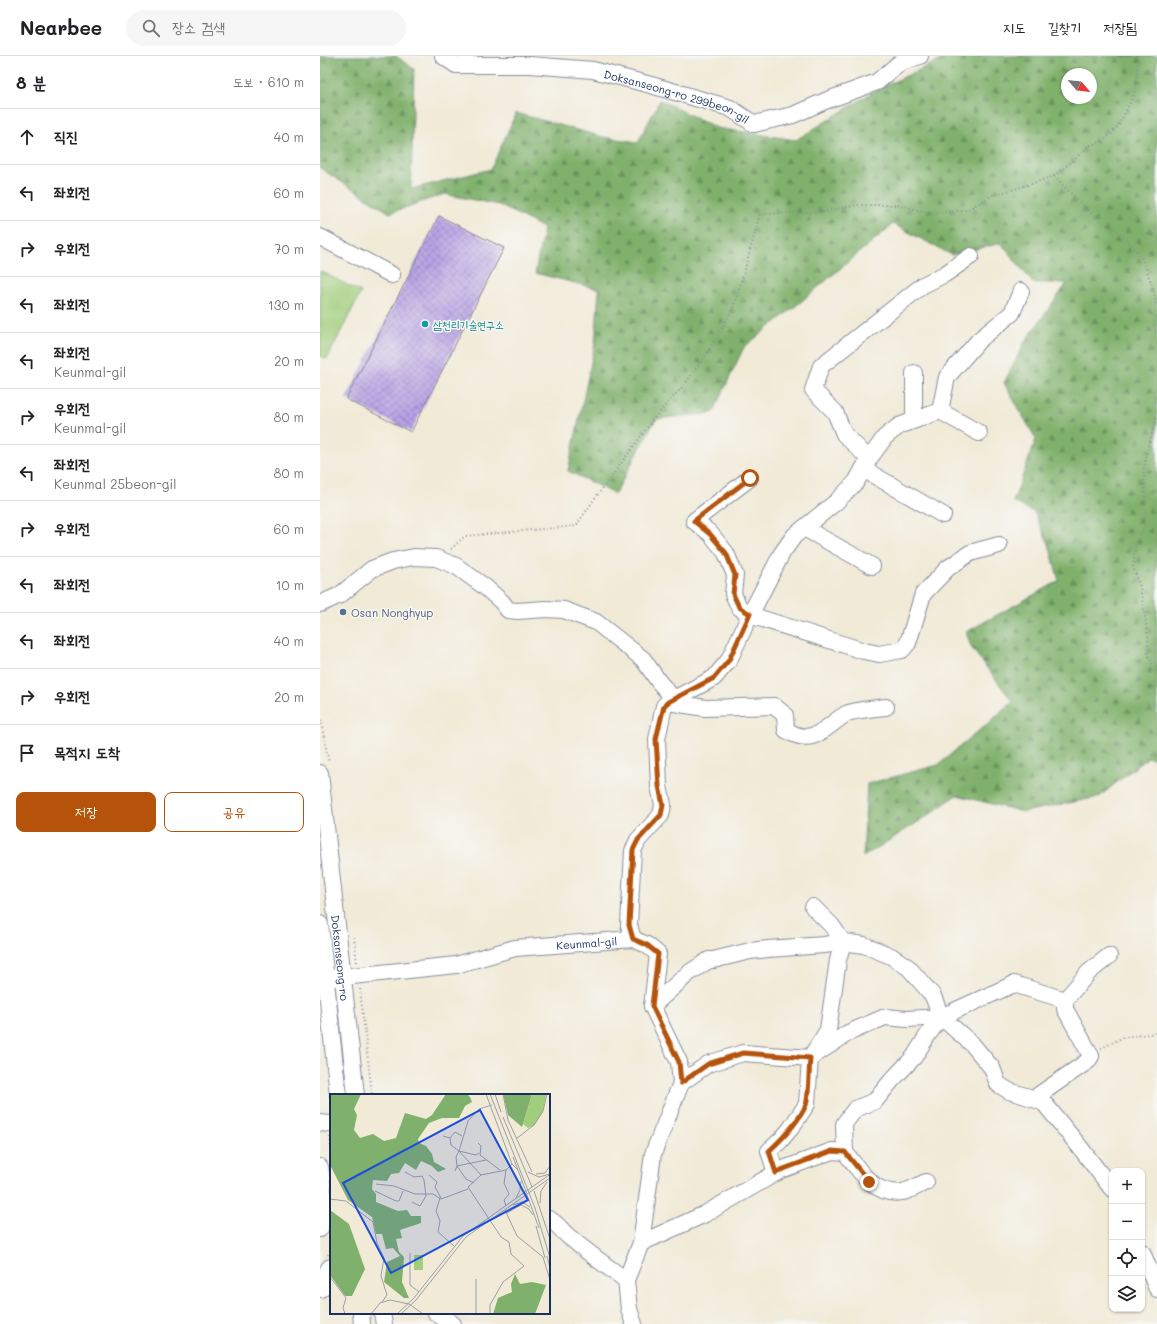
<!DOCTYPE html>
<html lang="ko">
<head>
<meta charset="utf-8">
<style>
  body { margin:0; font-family:Mali,"Poor Story",sans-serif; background:#f6f6f6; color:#202124 }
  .controls { position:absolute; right:12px; bottom:12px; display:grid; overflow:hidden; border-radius:8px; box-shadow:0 1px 3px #0004 }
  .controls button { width:36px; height:36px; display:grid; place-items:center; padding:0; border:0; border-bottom:1px solid #e0e0e0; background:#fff; color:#202124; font:20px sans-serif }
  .compass { position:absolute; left:741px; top:12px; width:36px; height:36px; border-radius:50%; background:#fff; box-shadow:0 1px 3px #0004; rotate:118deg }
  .stop { position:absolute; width:12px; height:12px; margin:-9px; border:3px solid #b45309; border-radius:50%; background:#fff }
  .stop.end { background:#b45309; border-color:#fff; box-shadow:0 1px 4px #0008 }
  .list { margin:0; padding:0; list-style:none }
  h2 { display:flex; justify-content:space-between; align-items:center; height:52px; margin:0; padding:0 16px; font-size:17px }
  h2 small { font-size:13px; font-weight:400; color:#757577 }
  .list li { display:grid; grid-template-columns:26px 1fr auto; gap:12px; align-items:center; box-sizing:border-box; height:56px; padding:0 16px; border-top:1px solid #e0e0e0 }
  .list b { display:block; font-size:15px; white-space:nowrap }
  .list p { margin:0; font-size:13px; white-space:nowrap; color:#757577 }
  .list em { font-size:13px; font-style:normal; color:#757577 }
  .actions { display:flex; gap:8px; padding:12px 16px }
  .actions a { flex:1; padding:9px 0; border:1px solid #b45309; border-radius:8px; text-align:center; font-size:14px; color:#b45309 }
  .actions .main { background:#b45309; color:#fff }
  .icon { flex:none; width:22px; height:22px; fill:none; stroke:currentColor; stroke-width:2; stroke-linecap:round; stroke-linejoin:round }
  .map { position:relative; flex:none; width:837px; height:1268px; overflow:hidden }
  header { display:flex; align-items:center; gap:24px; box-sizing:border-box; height:56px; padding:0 20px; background:#fff; border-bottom:1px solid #e0e0e0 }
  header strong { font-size:19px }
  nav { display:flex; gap:22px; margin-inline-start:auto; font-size:14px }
  .search { width:280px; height:36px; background:#f6f6f6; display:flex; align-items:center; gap:10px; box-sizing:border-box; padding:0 14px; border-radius:22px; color:#757577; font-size:15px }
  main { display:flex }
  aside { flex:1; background:#fff }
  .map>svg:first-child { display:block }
  .forest { fill:url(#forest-firs); stroke:#4e7065; fill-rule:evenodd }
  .pitch { fill:#a1ce7c; stroke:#5e7e6d }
  .building { fill:url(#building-cross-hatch) }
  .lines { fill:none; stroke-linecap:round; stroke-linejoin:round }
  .minor-casing { stroke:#868c9a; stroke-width:18 }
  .major-casing { stroke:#868c9a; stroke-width:22 }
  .path { stroke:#868c9a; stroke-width:2; stroke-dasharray:1 3; stroke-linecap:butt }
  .minor { stroke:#fff; stroke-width:16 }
  .major { stroke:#fff; stroke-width:20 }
  .route { stroke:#b45309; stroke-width:5 }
  .culture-dot { fill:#0f9aa8; stroke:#f6f6f2; stroke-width:1.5 }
  .service-dot { fill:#5c6f8a; stroke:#f6f6f2; stroke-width:1.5 }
  .labels { text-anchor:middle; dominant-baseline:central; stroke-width:3; stroke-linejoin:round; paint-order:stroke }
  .street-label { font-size:11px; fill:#1b2f5e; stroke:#f6f6f2 }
  .culture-label { font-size:11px; fill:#0d838f; stroke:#f6f6f2; text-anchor:start }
  .service-label { font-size:11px; fill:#4e5e75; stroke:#f6f6f2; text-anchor:start }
  .inset-road { fill:none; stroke:#9b9fa7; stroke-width:1 }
  .view { fill:#1d4ed8; fill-opacity:0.15; stroke:#1d4ed8; stroke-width:2 }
  .inset-edge { fill:none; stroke:#1b2f5e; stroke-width:2 }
</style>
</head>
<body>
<header>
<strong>Nearbee</strong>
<div class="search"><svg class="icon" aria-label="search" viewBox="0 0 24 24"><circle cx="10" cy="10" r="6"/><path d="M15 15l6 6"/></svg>장소 검색</div>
<nav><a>지도</a><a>길찾기</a><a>저장됨</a></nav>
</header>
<main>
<aside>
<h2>8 분<small>도보 · 610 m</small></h2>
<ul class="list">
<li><svg class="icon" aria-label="ahead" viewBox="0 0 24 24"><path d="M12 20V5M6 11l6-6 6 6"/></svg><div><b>직진</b></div><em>40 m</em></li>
<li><svg class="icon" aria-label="left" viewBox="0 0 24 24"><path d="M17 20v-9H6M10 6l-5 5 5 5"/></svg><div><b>좌회전</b></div><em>60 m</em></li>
<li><svg class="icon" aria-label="right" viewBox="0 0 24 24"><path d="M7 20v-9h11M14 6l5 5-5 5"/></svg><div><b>우회전</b></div><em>70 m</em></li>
<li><svg class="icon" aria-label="left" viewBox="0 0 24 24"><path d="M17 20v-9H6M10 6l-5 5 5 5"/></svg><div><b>좌회전</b></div><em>130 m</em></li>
<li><svg class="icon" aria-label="left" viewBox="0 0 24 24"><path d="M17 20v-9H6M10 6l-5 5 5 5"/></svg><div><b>좌회전</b><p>Keunmal-gil</p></div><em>20 m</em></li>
<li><svg class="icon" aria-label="right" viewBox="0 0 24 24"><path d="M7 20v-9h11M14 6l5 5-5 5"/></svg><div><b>우회전</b><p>Keunmal-gil</p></div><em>80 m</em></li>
<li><svg class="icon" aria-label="left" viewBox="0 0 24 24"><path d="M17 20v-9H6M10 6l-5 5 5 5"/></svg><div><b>좌회전</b><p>Keunmal 25beon-gil</p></div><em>80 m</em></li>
<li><svg class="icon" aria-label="right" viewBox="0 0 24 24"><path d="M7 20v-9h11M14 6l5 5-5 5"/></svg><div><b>우회전</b></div><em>60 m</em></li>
<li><svg class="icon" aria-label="left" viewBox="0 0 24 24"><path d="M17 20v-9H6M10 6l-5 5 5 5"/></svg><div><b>좌회전</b></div><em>10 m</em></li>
<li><svg class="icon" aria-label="left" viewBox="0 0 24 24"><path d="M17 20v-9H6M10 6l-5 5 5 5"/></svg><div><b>좌회전</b></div><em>40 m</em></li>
<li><svg class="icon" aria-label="right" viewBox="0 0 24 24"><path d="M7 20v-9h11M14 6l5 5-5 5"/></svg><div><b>우회전</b></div><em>20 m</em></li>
<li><svg class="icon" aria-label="arrive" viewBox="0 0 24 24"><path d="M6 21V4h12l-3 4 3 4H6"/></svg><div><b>목적지 도착</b></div></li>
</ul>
<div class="actions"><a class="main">저장</a><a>공유</a></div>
</aside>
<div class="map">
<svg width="837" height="1268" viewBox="0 0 837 1268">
  <defs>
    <pattern id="forest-firs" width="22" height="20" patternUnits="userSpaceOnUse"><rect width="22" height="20" fill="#80b16c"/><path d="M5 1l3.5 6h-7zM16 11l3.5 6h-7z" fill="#68905c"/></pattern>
    <pattern id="building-cross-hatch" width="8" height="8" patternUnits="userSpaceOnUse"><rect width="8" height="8" fill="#b7a2e5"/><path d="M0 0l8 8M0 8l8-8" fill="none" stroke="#9484bd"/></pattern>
  </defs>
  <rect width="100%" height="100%" fill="#f6f6f2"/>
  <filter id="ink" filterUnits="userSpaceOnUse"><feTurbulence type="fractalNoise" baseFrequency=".025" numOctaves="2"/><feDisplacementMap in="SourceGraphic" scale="8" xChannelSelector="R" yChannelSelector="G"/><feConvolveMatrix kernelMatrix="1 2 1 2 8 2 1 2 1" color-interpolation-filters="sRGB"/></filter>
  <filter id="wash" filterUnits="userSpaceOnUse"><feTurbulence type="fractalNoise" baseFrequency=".012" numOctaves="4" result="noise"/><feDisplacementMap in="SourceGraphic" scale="16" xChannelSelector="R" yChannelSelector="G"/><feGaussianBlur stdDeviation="0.9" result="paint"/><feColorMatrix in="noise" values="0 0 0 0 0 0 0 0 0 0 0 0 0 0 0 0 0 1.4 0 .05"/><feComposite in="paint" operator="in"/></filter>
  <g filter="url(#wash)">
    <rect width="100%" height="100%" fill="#f1ead7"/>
    <!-- forest -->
    <path class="forest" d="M0,0H76L94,13L91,133L171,113L196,57L283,81L318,86L340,44L397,72L476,84L556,34L629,0H837V704L828,701L779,741L703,756L637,739L606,761L543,801L547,728L618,709L693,646L651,591L646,576L739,525L729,488L714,456L693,446L716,383L684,327L705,286L747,227H713L681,187L632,199L573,168L477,249L424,291L393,357L336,363L295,438L248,415L275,288L279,233L215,217L224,172L179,149L124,138L70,157L0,112ZM747,18H771V42H747Z"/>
    <!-- pitch -->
    <path class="pitch" d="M0,215L41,236L7,303L0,300Z"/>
    <g id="blocks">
      <!-- building -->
      <path class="building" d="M119,160L184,192L91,376L26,343Z"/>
    </g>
  </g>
  <g filter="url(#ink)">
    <use href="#blocks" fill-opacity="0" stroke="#868c9a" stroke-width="1"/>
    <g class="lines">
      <defs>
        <g id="minor">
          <path id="s1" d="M123,0L136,9H210L273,14L331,29L410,52L434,68L473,59L505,45L557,26L581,6L600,0"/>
          <path d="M0,181L72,219"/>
          <path d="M620,355L659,377"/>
          <path d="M594,364V317"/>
          <path d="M549,403L524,378L515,356L493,334L501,310L603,229L625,218L651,200"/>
          <path d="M543,413L623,459"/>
          <path d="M430,422L374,465L390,477L406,497L415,519L413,538L419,551L430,559L544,595L559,598L582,594L588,587L603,538L628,512L650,497L679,489"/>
          <path d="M484,472L552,510"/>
          <path d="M0,548L20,539L52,513L73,505L94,501L116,502L136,510L165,531L182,546L188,554L198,555L225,553L244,554L276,566L323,603L339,626L354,643"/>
          <path d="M348,646L385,652L454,650L465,659L466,674C495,692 505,670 526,658C534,654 557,652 566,651"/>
          <path id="s2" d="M0,717L36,1039"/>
          <path d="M0,868L18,1039"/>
          <path d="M313,883L309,869L313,795L318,784L341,759L343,749L339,730L337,683L344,650L348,646L394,622L409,604L430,559L462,497L474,480L516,446L536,426L549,403L565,381L579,370L620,355L627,321L659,284L692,257L701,235"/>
          <path id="s3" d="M0,923L23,921L136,909L195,892L313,883L327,889L338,898L332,950L359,1006L361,1027L333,1098L321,1187L306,1224L309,1253L314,1268"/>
          <path d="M332,950L369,917L389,904H393L430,895L448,893L504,889L523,886L544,889L571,900L589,912L613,940L621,961"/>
          <path d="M361,1027L388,1008L423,997L490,1002L528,977L565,961L587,963L621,961L652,988L672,1012L678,1028L689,1035L709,1041L724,1047L759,1090L792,1133"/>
          <path d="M713,1043L768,1005L771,1000L745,953V944"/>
          <path d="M0,1067L11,1068"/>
          <path d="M525,1096L524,1068L535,1053L555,1045L572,1024L594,1001L607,980L621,961L694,928L745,944L769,916L789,900"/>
          <path d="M0,1111C4,1132 5,1153 0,1173"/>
          <path d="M456,1117L449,1095L461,1084L471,1072L487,1048L490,1002L508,974L518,904L523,886L512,870L493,851"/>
          <path d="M229,1163C237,1167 241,1174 248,1180C266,1195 286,1210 306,1224"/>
          <path d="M321,1187L385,1158L461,1114L512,1095L525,1096C539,1115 556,1141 583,1136C591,1134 599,1129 606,1126"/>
          <path d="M822,1196L837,1233"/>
          <path d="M41,1257L42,1268"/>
          <path d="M62,1257L64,1268"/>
          <path d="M116,1257L133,1268"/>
        </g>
        <path id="major" d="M0,1231L11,1213"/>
      </defs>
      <!-- minor casing -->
      <use href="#minor" class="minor-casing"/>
      <!-- major casing -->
      <use href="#major" class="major-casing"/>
      <!-- path -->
      <path class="path" d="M734,120L769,156L801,178L822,202L831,226L837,250
        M837,362L829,386L824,412L826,458L824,470L816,487L813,510L820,531L828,579V599L837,617
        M131,493L145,480L256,470L273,445L292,420L335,361L365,328L386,299L400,276L413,252L423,220L440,158L501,156L537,149H577L610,157L647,154L673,139L705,130L734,120L755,103L768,90L782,85L789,80L798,70L806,55L814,38L817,22L818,6
        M0,660L9,707
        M34,881L37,907
        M40,933L52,1039
        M781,992L804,981L837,977
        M10,1081L11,1093
        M8,1199L11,1192"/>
      <!-- minor -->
      <use href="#minor" class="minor"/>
      <!-- major -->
      <use href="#major" class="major"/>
    </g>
  </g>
  <g class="lines" filter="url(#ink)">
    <!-- route -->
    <path class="route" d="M430,422L374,465L390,478L406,497L415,519L413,538L419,551L430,558L409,604L394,622L348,646L344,650L336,683L339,730L343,749L341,759L318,784L313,794L309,869L313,883L327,889L338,898L332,950L359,1006L361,1027L388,1008L423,997L490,1002C489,1012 489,1041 486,1049C479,1065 462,1083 449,1095L456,1117L461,1114L512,1095L525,1096L549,1126"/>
  </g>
  <!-- markers -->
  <circle class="culture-dot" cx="105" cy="268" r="4"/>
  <circle class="service-dot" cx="23" cy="556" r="4"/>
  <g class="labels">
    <!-- street labels -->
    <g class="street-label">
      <text stroke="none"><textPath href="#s1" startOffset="241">Doksanseong-ro 299beon-gil</textPath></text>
      <text stroke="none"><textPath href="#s3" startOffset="270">Keunmal-gil</textPath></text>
      <text stroke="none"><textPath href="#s2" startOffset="186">Doksanseong-ro</textPath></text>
    </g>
    <!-- culture labels -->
    <g class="culture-label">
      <text x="113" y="268">삼천리기술연구소</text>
    </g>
    <!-- service labels -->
    <g class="service-label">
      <text x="31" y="556">Osan Nonghyup</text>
    </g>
  </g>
  <!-- overview -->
  <g transform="translate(10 1038)">
    <rect width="220" height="220" fill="#f1ead7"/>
    <path d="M202,0H216L213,18L204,32L198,34L193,30Z" fill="#a1ce7c"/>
    <path d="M0,0H31L24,15L27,21L24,36L30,44L43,40L54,47L66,44L75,19L96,25L102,21L116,0H137L140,3L142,8L135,12L129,24H112L99,29L88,45L89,49L96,52L102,60L104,68L116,75L108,78L102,72L91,67L86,76L75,69L69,79L61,80L57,87L43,86L42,95L46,100V108L68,117L77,116L81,122H91V129L70,136L72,144L66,145L69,158L74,163L72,188L79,204H74L54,188L57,168L70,162L63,154L56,155L52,140H46L42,123L18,106L0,71ZM173,0H202L192,33L178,21ZM0,116L19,130L35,175L22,202H15L0,181ZM185,180L190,190L202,188L216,191L205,220H163L168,204L182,198L181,190Z" fill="#80b16c"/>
    <path d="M84,161H93V176H84Z" fill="#a1ce7c"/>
    <path class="inset-road" d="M156,0L182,70M160,0L205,114L220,164M165,0L171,18M173,0L178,26L202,78M173,23L202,93M113,42L120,44L121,51L129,57L146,61L149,59M120,44L125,38L132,42M186,45L204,31L213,17L217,0M148,49L151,52L150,61L170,76M129,57L126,63L127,72L136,85L144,89M183,63L188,76M182,70L188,76L197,100M176,76L174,89L179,100L174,106L176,112M125,77L127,72L156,66M75,78L84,83L92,82L94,86L96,102L90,112L82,108M198,78L209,83L220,80M206,80L215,79L220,72M99,81L107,88L105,93L111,104M151,81L129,57L138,27L149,15L162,11M46,90L64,92L85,100H103L111,105L138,95M45,97L66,107H69L73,97M204,97L220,145M197,101L209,134M110,104L106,117L110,127L108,138L124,152M186,104L190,96L191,87M0,105L16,107L43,128L47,149L54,164L51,182L57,201L52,208M210,109L211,97L217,88M183,111L192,108L200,113M175,116L187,142L213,163L220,186M177,119L191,111L199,115L203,121M206,132L215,164M80,159V191L89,198M217,162L220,174M0,183L16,204L13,214L15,220M41,220L50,209L60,206L79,210L93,220M67,220L84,204L133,142L219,81M71,220L86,206L136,143L220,84M146,220V185M160,220V211L173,188L194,172L181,160L179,148L171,143L138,93L151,81L176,76L182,70"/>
    <path class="view" d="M150,16L198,106L61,179L13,89Z"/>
    <rect width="220" height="220" class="inset-edge"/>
  </g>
</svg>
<div class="controls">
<button>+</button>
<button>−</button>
<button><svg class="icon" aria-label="locate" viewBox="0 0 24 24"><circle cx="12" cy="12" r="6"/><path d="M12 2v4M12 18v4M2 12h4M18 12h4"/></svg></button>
<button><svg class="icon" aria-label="layers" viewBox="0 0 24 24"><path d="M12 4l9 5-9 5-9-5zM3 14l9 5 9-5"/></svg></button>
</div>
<svg class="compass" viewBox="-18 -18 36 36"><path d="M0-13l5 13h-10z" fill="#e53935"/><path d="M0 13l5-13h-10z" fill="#757577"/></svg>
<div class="stop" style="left:430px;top:422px"></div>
<div class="stop end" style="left:549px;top:1126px"></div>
</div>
</main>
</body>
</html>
